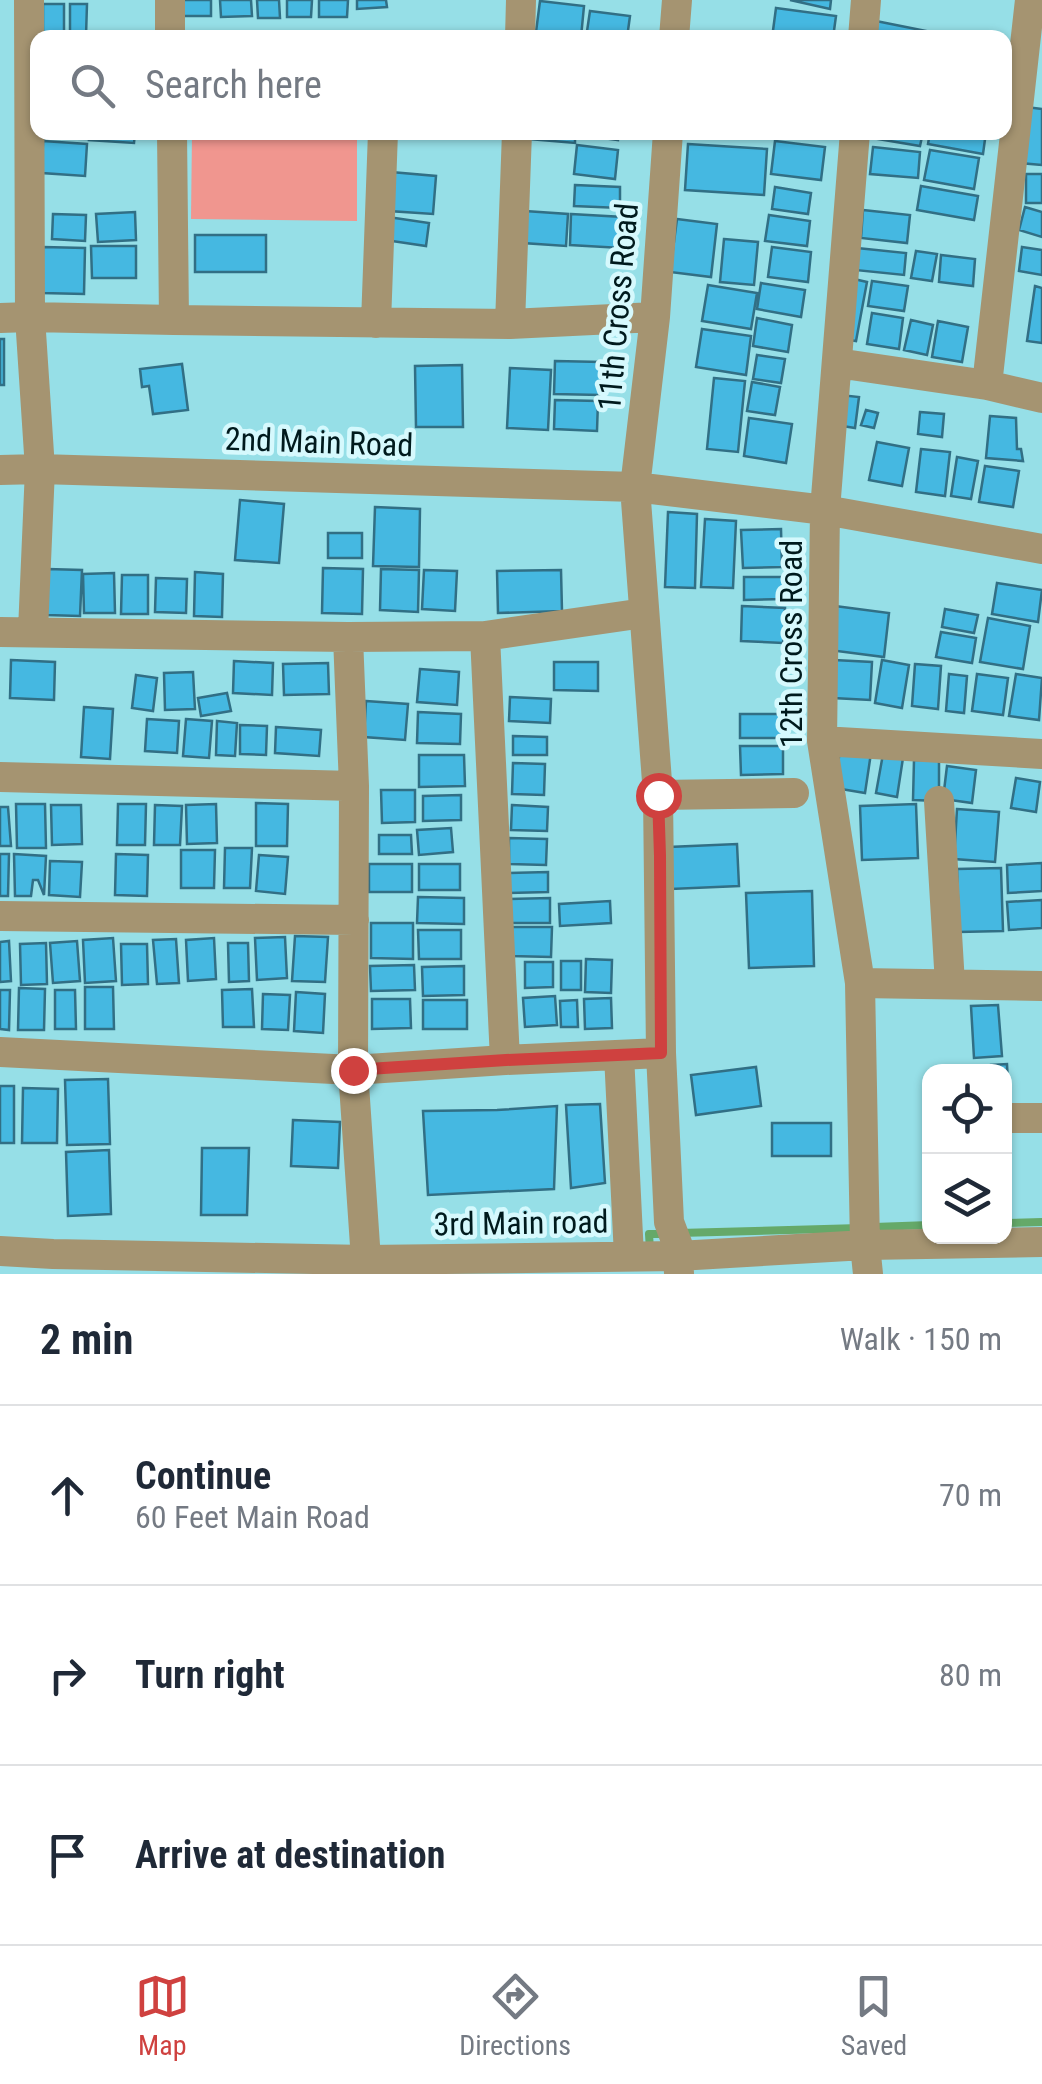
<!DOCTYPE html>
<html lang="en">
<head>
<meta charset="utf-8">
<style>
  body { margin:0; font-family:"Roboto Condensed",sans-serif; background:#f2f2f3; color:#1f2937 }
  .controls { position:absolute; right:30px; bottom:30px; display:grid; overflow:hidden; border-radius:20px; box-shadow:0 2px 8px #0004 }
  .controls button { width:90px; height:90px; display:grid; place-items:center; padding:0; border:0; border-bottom:2px solid #e0e1e3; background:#fff; color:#1f2937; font:50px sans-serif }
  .stop { position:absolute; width:30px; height:30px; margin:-22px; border:8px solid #cf413f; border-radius:50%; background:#fff }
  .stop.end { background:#cf413f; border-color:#fff; box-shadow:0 2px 10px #0008 }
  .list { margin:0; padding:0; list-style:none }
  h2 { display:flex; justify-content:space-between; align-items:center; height:130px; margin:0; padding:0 40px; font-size:42px }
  h2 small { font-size:32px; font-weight:400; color:#747a83 }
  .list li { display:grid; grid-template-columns:65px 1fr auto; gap:30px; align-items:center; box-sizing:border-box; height:180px; padding:0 40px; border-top:2px solid #e0e1e3 }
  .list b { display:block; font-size:38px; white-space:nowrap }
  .list p { margin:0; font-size:32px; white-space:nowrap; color:#747a83 }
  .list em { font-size:32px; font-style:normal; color:#747a83 }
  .icon { flex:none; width:55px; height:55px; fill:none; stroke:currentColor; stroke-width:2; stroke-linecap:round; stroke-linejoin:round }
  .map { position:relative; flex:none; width:1042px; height:1274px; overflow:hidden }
  .search { position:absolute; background:#fff; box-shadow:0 2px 8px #0004; left:30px; right:30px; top:30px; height:110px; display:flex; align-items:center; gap:25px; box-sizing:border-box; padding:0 35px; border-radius:20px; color:#747a83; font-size:38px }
  .sheet { height:670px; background:#fff }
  nav { display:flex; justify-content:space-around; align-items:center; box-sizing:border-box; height:140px; border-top:2px solid #e0e1e3; background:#fff; font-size:28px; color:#747a83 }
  nav a { display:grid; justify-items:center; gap:5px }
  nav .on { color:#cf413f }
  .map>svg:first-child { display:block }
  .green { fill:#f0968f }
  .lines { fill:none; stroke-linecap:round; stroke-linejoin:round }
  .stream { stroke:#65a969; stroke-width:8 }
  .building { fill:#45b8e1; stroke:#316f85; stroke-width:2.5 }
  .minor { stroke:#a59471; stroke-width:30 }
  .route { stroke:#cf413f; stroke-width:12 }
  .labels { text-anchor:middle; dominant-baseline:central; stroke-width:9; stroke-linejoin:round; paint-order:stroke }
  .street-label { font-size:32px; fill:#001a1d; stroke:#d6f9fd }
</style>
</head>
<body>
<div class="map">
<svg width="1042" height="1274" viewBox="0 0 1042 1274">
  <rect width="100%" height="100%" fill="#96dfe7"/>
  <!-- green -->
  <path class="green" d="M192,133H357V221L191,219Z"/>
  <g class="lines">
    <!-- stream -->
    <path class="stream" d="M1004,1223L1042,1222
      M874,1227L930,1225
      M679,1233L860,1228
      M650,1250L649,1234H665"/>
  </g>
  <!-- building -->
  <path class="building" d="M181,0H211V16H181Z
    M220,0H251L252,16L221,17Z
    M257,0H279L280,18H258Z
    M287,0H312L311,17H287Z
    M319,0H348L347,17H319Z
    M357,0H386L387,7L357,9Z
    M790,0H831L830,9Z
    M540,1L584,6L581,37L536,32Z
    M43,4H64V35H43Z
    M70,4H87L86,36L70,35Z
    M776,8L836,16L833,38H772Z
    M590,11L630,16L627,38H586Z
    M876,21L926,31L925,38H872Z
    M1026,107L1042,109V165L1020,163Z
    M42,132H87V139L42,138Z
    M90,132H135L134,143L89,140Z
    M531,132H575V143L530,139Z
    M580,132H619L618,140L580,135Z
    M867,132H923L920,146L866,137Z
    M930,132H986L983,154L928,144Z
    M43,141L87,144L85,176L42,173Z
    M775,141L825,147L821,180L771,174Z
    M688,144L767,149L764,195L685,190Z
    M577,145L618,150L615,179L574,174Z
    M873,147L920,152L918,178L870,174Z
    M930,150L979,158L974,189L924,180Z
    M391,172L436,176L433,214L389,211Z
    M1026,174H1042V203H1026Z
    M575,185L620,187V208L574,206Z
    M921,186L978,196L974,220L917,210Z
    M775,187L811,193L808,214L772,209Z
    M1025,207L1042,212V237L1019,230Z
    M863,210L910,215L907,243L861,238Z
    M525,211L568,214L566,246L523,243Z
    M135,212L136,240L98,242L96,214Z
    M53,214L86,215L85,241L52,239Z
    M571,214L623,217L621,248L570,245Z
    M769,215L810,221L807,246L765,241Z
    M388,217L429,223L426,246L385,240Z
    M677,219L717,224L711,277L670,272Z
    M195,235H266V272H195Z
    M724,239L758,242L754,285L720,282Z
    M91,246H136V278H92Z
    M43,247L85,248L84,294L42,293Z
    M772,247L811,252L808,282L768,277Z
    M1022,247L1042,250V275L1019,271Z
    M857,248L906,253L904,275L855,270Z
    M916,251L937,254L932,281L911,278Z
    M941,255L975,259L973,286L939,282Z
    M854,279L867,282L856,341L843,339Z
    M872,281L908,286L904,311L868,306Z
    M761,283L805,290L801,317L757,309Z
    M708,285L757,293L751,329L702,321Z
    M1035,286L1042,288V343L1027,341Z
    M872,313L903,318L899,349L867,344Z
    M757,318L792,325L788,352L753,346Z
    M911,320L933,325L927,355L904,350Z
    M938,321L968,327L962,362L932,357Z
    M702,329L751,336L746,375L696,367Z
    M0,339H4V385H0Z
    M757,355L785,359L781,383L753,379Z
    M555,361L602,362L601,395L554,394Z
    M182,364L188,410L153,414L149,386L142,387L140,369Z
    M462,365L463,427H416L415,366Z
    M510,368L551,370L548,430L507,428Z
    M714,378L745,381L738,452L707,449Z
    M752,382L780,387L775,415L747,411Z
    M840,395L859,397L855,428L836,425Z
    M555,400L598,401L597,431L554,429Z
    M866,410L878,413L874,428L861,425Z
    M920,412L944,414L942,437L918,434Z
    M990,416L1016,418L1017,449H1021L1023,461L986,458Z
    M749,418L792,424L786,463L744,456Z
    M877,442L909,448L902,486L869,480Z
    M921,449L950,452L945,496L916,492Z
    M957,457L978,461L971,499L951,496Z
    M985,466L1019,471L1013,507L979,502Z
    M240,500L284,504L279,563L235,560Z
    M375,507L420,509L419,567L373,566Z
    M668,512L697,514L695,588L665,587Z
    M705,519L736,521L733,588L701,587Z
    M781,529L782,567L743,568L741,530Z
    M328,533H362V558H328Z
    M323,568L363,569L362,614L322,613Z
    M47,569L82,570L80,616L46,615Z
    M381,569L419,570L418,612L380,610Z
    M424,570L457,571L455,611L422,609Z
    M561,570L562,611L498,613L497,571Z
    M195,572L223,574L222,617L194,616Z
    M114,573L115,613H84L83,574Z
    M122,575H148V614H121Z
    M744,577H783L784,599L744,600Z
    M156,578L187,579L186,613L155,612Z
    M997,583L1042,590L1038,622L992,614Z
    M742,606L785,608L783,643L741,641Z
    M835,606L889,613L884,657L829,650Z
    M945,609L978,615L974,633L942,627Z
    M988,618L1030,626L1023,669L980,662Z
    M941,632L976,638L972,663L936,657Z
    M11,660L55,662L54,700L10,698Z
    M834,660L872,662L870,700L833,698Z
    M882,660L909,665L902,708L875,703Z
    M234,661L273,663L272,695L233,693Z
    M554,662H598V691L554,690Z
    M328,663L329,694L284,695L283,664Z
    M915,664L941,666L938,709L912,706Z
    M420,669L459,672L457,705L417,702Z
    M193,672L195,709L165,710L164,673Z
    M949,674L967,676L964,713L946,711Z
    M977,674L1008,678L1003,715L972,711Z
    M1016,674L1042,678L1039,720L1009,716Z
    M136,675L157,678L153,711L132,708Z
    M227,693L231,711L201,716L198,698Z
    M510,697L551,699L550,723L509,721Z
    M366,701L408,704L405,740L364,737Z
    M84,707L113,709L110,759L81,757Z
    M418,712L461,714L460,744L417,743Z
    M740,714H787V738H740Z
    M147,719L179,721L177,753L145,751Z
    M186,719L212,721L209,758L183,756Z
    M217,721L237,723L235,756L216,755Z
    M240,725L267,726L266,755L240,754Z
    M276,727L321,730L319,756L275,753Z
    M513,736L547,737V755H513Z
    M740,746H783V774L741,775Z
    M840,749L871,753L865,793L835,788Z
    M883,754L903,758L897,797L876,793Z
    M419,755H464L465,786L419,787Z
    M914,760H939V801L913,800Z
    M513,763L545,764L544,795L512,794Z
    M947,766L976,770L972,803L943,799Z
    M1016,778L1040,782L1036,812L1011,808Z
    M381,790H415V822L382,823Z
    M461,795V820L423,821V796Z
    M256,803L288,804L287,846H256Z
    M16,804H45L46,848H17Z
    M118,804H146L145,845H117Z
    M216,804L217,843L187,844L186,805Z
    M916,804L918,858L862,860L860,806Z
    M51,805H81L82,844L52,845Z
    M155,805L182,806L180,845H154Z
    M512,805L548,807L547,831L511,830Z
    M0,807H8L11,846H0Z
    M957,809L999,812L995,862L954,859Z
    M451,828L453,852L419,855L417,830Z
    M379,835H411L412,854H379Z
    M509,838L547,839L546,865L509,864Z
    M737,844L739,886L671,889L669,847Z
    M225,848H252L250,888H224Z
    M181,850H215L214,888H181Z
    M0,854H9L8,896H0Z
    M14,854L46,856L44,895L38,880H33L31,896H15Z
    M116,854L148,855L147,896L115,895Z
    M259,855L288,857L285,894L256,891Z
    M50,861L82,862L80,897L49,895Z
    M1042,863V891L1008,893L1007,865Z
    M369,864H412V892H369Z
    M419,864H460V890H419Z
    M1001,868L1003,931L959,932L957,869Z
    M548,872V892L509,893V873Z
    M812,891L814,966L749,968L746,893Z
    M418,897L464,898V924L417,923Z
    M550,898V923H509V899Z
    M1042,900V928L1009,930L1007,902Z
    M610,901L611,923L560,926L559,904Z
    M371,923H413V959L371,958Z
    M512,927H552L551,957L511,956Z
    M418,930H461V959H419Z
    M295,936L328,937L325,982L292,981Z
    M285,937L287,978L257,980L255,938Z
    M113,938L116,981L85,983L83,940Z
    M214,938L216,979L188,981L186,940Z
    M176,939L179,983L157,984L153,940Z
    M9,941L11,981L0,982V942Z
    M77,941L80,981L53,983L50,943Z
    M46,943L47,984L21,985L20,944Z
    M228,943H248L249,981L229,982Z
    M121,944H147L148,984L122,985Z
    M586,959L612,960L611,993L585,992Z
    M561,961H581V990H561Z
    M525,962H553V987L525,988Z
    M414,965L415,990L371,991L370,966Z
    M464,966V995L423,996L422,967Z
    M85,987H113L114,1029H85Z
    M19,988L45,989L44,1030H18Z
    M252,989L254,1027H223L222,990Z
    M0,990H10L9,1030L0,1029Z
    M55,990H75L76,1029H55Z
    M296,992L325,994L323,1033L294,1031Z
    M263,994L290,995L288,1030L262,1029Z
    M555,996L557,1025L525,1027L523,998Z
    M611,998L612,1028L585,1029L584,999Z
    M372,999H410L411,1028L372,1029Z
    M423,1000H467V1029H423Z
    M577,1000L578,1027H561L560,1001Z
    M998,1005L1002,1056L974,1058L971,1006Z
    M1007,1064L1009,1105H1004V1072H991V1065Z
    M756,1067L761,1106L696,1115L691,1075Z
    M108,1079L110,1144L67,1145L65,1080Z
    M0,1086H14V1143H0Z
    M23,1088L58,1089L57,1143H22Z
    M600,1104L605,1183L571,1188L566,1105Z
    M557,1106L554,1189L428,1195L423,1111L497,1110Z
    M293,1120L340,1122L338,1168L291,1166Z
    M772,1123H831V1156H772Z
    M202,1148H249L247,1215H201Z
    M109,1150L111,1214L68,1216L66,1152Z"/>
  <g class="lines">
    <!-- minor -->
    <path class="minor" d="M29,0L30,317L40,469L33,631
      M170,0V38
      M520,38L521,0
      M674,38L677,0
      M863,38L866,0
      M668,132L655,317L635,487L658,795L661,1053L669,1222L678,1246L679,1274
      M855,132L825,510L822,741L860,983L865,1245L868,1274
      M0,318L30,317L174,320L172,132
      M174,320L510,324L655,317
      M376,323L383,132
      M510,324L517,132
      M837,363L987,385L1042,398
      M987,385L1030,0
      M0,470L40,469L635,487L825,510L1042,549
      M0,632L348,637L485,636L644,613
      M485,636L505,1060
      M348,637L354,786L353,1070L366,1260
      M822,741L1042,754
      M0,777L354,786
      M658,795L794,793
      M939,801L950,984
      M0,916L354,920
      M860,983L1042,986
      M0,1052L353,1070L505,1060L661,1053
      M619,1055L629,1256
      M1007,1118H1042
      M0,1251L53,1254L366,1260L678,1256L865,1245L1042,1242"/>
  </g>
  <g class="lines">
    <!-- route -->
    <path class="route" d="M353,1070L506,1060L661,1053L660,856L658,795"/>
  </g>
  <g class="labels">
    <!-- street labels -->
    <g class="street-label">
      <text transform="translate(618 307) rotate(-85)">11th Cross Road</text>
      <text transform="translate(319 442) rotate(2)">2nd Main Road</text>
      <text transform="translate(791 644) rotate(-90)">12th Cross Road</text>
      <text transform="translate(521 1223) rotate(-1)">3rd Main road</text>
    </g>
  </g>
</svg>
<div class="controls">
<button><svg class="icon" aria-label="locate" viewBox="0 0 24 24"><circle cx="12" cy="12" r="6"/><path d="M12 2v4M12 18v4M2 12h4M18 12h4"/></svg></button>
<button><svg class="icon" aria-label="layers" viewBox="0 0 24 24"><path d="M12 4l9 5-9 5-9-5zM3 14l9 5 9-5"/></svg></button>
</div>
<div class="stop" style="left:658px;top:795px"></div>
<div class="stop end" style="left:353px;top:1070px"></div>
<div class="search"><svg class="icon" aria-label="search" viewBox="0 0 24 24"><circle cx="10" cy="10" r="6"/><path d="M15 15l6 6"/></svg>Search here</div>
</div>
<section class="sheet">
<h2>2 min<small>Walk · 150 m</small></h2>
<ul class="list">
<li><svg class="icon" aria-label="ahead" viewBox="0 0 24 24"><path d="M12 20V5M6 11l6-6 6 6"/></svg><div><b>Continue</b><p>60 Feet Main Road</p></div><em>70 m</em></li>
<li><svg class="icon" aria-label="right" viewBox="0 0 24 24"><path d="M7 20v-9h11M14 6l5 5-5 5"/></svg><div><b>Turn right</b></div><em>80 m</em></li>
<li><svg class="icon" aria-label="arrive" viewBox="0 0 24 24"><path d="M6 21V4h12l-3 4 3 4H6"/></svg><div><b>Arrive at destination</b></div></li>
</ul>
</section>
<nav>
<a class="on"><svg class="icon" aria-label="map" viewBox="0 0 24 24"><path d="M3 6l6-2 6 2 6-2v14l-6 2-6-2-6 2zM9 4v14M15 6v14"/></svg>Map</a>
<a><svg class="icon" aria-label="directions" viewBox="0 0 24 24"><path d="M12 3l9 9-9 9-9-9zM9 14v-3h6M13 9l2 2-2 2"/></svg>Directions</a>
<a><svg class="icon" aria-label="saved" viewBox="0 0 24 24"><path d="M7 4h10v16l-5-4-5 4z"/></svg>Saved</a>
</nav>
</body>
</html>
